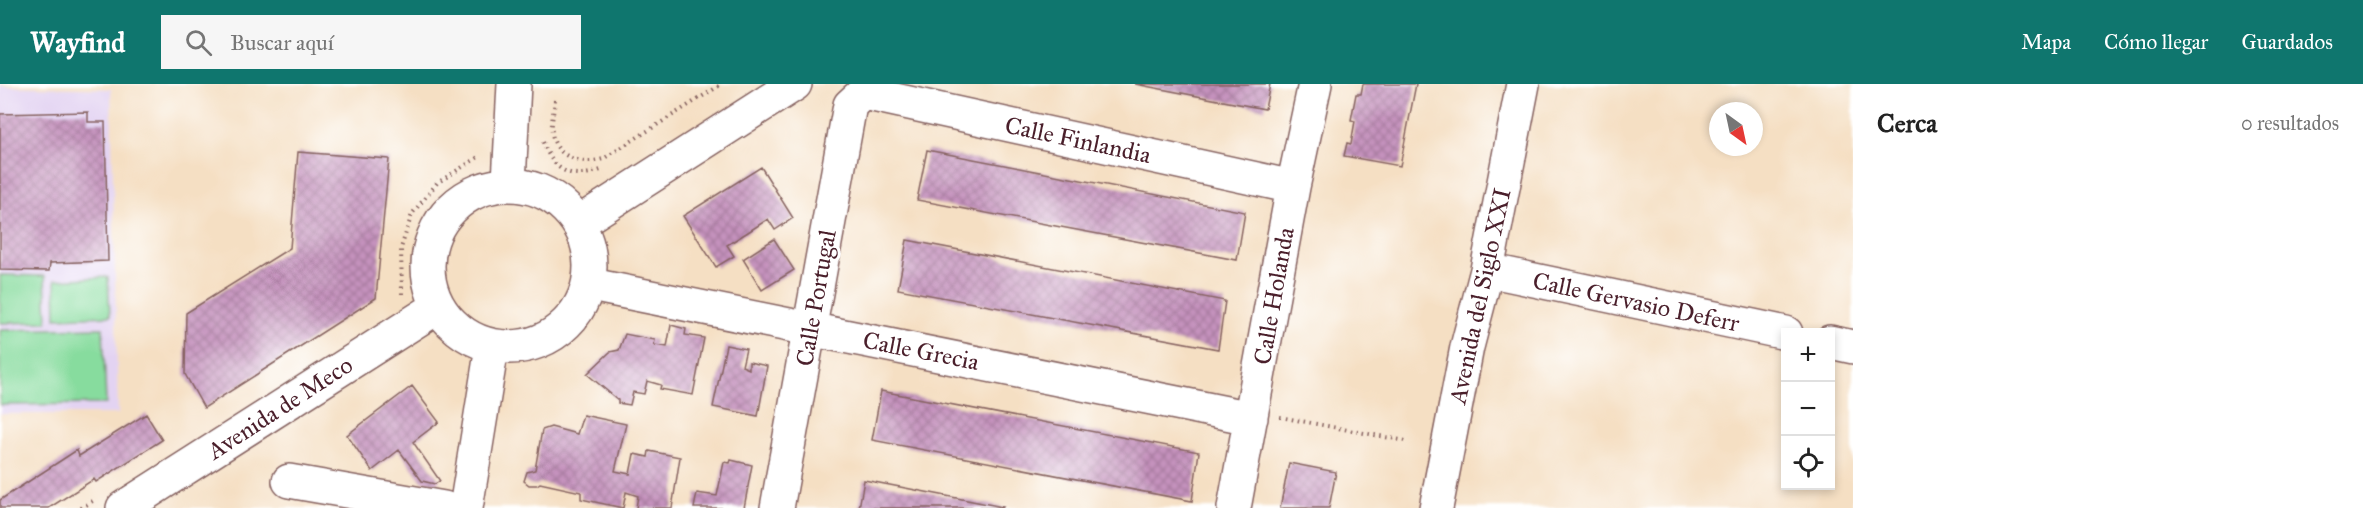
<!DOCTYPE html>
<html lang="es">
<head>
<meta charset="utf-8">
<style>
  body { margin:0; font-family:"IM FELL Great Primer",serif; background:#f6f6f6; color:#222 }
  .controls { position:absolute; right:18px; bottom:18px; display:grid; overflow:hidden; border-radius:0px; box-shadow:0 3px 9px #0003 }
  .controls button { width:54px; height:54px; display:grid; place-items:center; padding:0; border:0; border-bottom:2px solid #e0e0e0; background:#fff; color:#222; font:30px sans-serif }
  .compass { position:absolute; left:1709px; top:18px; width:54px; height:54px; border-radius:50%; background:#fff; box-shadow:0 3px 9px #0003; rotate:147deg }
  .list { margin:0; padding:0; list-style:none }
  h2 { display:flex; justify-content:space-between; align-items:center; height:78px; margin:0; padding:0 24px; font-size:26px }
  h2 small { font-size:20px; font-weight:400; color:#767676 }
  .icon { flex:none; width:33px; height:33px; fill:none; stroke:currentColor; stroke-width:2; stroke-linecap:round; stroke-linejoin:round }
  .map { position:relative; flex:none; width:1853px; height:424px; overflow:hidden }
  header { display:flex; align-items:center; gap:36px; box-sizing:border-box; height:84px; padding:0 30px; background:#0f766e; color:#fff }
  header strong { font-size:28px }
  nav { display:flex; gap:33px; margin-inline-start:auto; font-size:21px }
  .search { width:420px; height:54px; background:#f6f6f6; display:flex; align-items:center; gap:15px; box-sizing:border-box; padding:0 21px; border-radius:0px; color:#767676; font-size:22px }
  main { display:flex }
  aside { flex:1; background:#fff }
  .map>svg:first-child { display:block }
  .built { fill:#e3d3f2 }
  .pitch { fill:#87dc9e; stroke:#687e64; stroke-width:1.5 }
  .building { fill:url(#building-cross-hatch) }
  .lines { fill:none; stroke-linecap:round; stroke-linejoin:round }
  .minor-casing { stroke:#866260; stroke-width:36 }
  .tertiary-casing { stroke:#866260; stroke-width:36 }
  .path { stroke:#866260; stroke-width:4; stroke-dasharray:1.5 4.5; stroke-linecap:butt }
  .minor { stroke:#fff; stroke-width:33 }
  .tertiary { stroke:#fff; stroke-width:33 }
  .labels { text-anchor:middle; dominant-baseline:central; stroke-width:6; stroke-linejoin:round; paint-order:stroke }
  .street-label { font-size:24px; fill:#4a1f2b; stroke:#fff }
</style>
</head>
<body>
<header>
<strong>Wayfind</strong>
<div class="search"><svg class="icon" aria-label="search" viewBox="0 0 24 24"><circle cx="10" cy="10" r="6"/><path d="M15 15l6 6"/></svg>Buscar aquí</div>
<nav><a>Mapa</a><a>Cómo llegar</a><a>Guardados</a></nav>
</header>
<main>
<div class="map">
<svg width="1853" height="424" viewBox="0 0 1853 424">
  <defs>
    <pattern id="building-cross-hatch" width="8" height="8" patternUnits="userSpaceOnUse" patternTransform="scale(1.5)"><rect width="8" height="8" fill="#c592bd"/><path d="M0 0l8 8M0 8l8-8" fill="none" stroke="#a2779a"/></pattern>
  </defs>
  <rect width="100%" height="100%" fill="#fff"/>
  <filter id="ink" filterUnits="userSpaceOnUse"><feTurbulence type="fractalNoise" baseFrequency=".0167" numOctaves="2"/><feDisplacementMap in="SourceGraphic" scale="12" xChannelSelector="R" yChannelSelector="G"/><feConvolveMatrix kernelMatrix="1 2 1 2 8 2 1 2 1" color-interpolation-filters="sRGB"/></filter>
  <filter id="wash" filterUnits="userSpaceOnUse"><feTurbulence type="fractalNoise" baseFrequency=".008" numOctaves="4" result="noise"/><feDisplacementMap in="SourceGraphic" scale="24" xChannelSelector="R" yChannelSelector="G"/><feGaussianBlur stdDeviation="1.35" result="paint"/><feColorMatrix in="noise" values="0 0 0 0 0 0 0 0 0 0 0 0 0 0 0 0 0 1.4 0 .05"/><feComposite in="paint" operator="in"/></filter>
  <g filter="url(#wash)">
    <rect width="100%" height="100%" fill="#f5dfc3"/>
    <!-- built -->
    <path class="built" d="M0,2L111,5L118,330H0Z"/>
    <!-- pitch -->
    <path class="pitch" d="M0,191L45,192L47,238L0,239Z
      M108,193L110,232L56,234L55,196Z
      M103,244L106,320L0,321V246Z"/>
    <g id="blocks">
      <!-- building -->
      <path class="building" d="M1135,0H1270L1265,25Z
        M1363,0H1416L1400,82L1344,72L1347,59L1351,60L1355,37L1351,36L1356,10H1361Z
        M88,28V38H105L108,177L50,179L49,187L0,186V30Z
        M927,66L1245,128L1237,176L917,116Z
        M298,68L389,75L376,214L204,324L185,290L186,229L290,164Z
        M761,83L793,134L775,146L768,135L748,148L727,161L734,172L716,183L683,132Z
        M774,155L794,186L762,206L743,175Z
        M907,156L1225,217L1218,265L898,205Z
        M671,241L686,245L685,251L704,254L693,311L660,305L661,301L647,297L644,310L633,308L630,321L618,319V316L587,290L610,268L619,266L625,250L655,256L654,261L667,263Z
        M726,261L746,265L742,282L749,285V278L767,282L758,332L713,323Z
        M412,302L439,338L413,358L440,397L435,400L422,397L399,366L372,387L347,351Z
        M881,307L1199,368L1192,417L872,356Z
        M146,330L162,356L96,398L94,395L49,424H0V416L77,366L79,372Z
        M583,331L626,340L615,387L630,390L634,370L648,373L649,367L680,373L672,424H636L638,412L626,408L623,424L581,415V408L540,399L537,401H529L524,397L527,388L535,386L542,346L551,343L577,350Z
        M731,376L752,381L744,424H694L697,409L717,412L724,378L730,379Z
        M1289,379L1336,388L1329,424H1280Z
        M864,396L1003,423L1002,424H859Z"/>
    </g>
  </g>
  <g filter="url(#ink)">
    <use href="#blocks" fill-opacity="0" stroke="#866260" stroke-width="1.5"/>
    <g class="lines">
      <defs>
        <path id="minor" d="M509,98L514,0
          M1487,186L1786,249
          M591,201L1251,334
          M1830,258L1853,263
          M289,397L444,424
          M466,424L492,263
          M777,424L850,21L863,9L1293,103
          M1234,424L1293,103L1315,0
          M1436,424L1467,263L1487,186L1523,0"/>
        <path id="tertiary" d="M428 182a81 81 0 1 1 162 0a81 81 0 1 1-162 0Z
          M580,138L795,0
          M123,424L436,224"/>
      </defs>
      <!-- minor casing -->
      <use href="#minor" class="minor-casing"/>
      <!-- tertiary casing -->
      <use href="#tertiary" class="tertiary-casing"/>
      <!-- path -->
      <path class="path" d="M555,16C554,26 551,38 552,49C555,74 582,81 603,75L722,0
        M543,58C554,88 571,96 601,86
        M402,210L401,164L412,130L437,99L480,72
        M1280,333L1406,357
        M81,424L96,415"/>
      <!-- minor -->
      <use href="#minor" class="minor"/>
      <!-- tertiary -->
      <use href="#tertiary" class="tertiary"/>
    </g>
  </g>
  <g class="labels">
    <!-- street labels -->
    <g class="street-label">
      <text transform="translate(1078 56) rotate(12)">Calle Finlandia</text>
      <text transform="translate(1274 212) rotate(-80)">Calle Holanda</text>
      <text transform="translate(1480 212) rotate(-78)">Avenida del Siglo XXI</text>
      <text transform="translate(816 214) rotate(-80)">Calle Portugal</text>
      <text transform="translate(1636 218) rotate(12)">Calle Gervasio Deferr</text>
      <text transform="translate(921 267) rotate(11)">Calle Grecia</text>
      <text transform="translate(280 324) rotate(-33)">Avenida de Meco</text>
    </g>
  </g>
</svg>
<div class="controls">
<button>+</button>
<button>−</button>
<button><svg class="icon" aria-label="locate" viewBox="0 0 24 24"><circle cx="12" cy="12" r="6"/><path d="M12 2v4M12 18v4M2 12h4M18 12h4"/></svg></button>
</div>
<svg class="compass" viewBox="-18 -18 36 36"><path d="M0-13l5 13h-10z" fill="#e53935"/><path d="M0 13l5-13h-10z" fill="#767676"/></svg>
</div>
<aside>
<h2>Cerca<small>0 resultados</small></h2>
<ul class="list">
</ul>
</aside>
</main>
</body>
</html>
